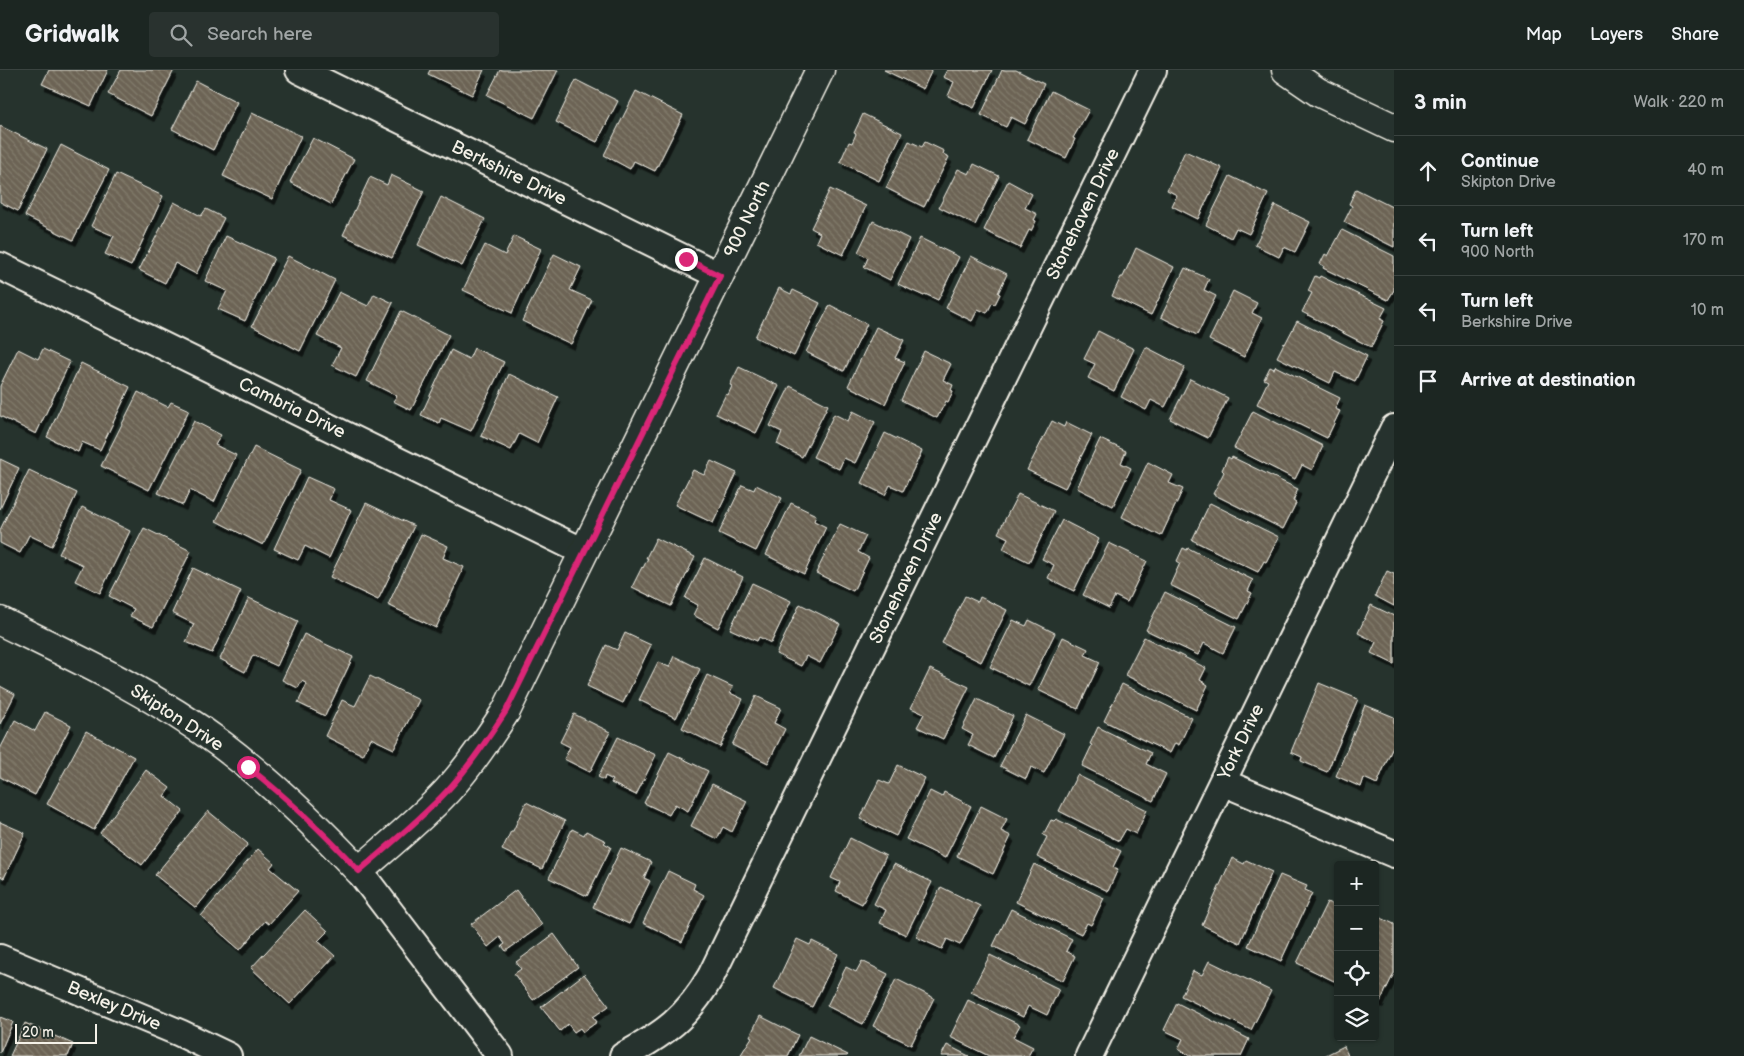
<!DOCTYPE html>
<html lang="en">
<head>
<meta charset="utf-8">
<style>
  body { margin:0; font-family:"Balsamiq Sans",sans-serif; background:#29322f; color:#f1f3f6 }
  .controls { position:absolute; right:15px; bottom:15px; display:grid; overflow:hidden; border-radius:5px; box-shadow:0 1px 4px #0004 }
  .controls button { width:45px; height:45px; display:grid; place-items:center; padding:0; border:0; border-bottom:1px solid #3a4340; background:#1c2622; color:#f1f3f6; font:25px sans-serif }
  .scale { position:absolute; left:15px; bottom:12px; width:82px; box-sizing:border-box; padding-left:5px; border:2px solid #f4f1e8; border-top:0; font-size:14px; line-height:18px; white-space:nowrap; color:#f4f1e8; -webkit-text-stroke:4px #26332d; paint-order:stroke }
  .stop { position:absolute; width:15px; height:15px; margin:-11px; border:4px solid #db2777; border-radius:50%; background:#fff }
  .stop.end { background:#db2777; border-color:#fff; box-shadow:0 1px 5px #0008 }
  .list { margin:0; padding:0; list-style:none }
  h2 { display:flex; justify-content:space-between; align-items:center; height:65px; margin:0; padding:0 20px; font-size:21px }
  h2 small { font-size:16px; font-weight:400; color:#a0a5a5 }
  .list li { display:grid; grid-template-columns:32px 1fr auto; gap:15px; align-items:center; box-sizing:border-box; height:70px; padding:0 20px; border-top:1px solid #3a4340 }
  .list b { display:block; font-size:19px; white-space:nowrap }
  .list p { margin:0; font-size:16px; white-space:nowrap; color:#a0a5a5 }
  .list em { font-size:16px; font-style:normal; color:#a0a5a5 }
  .icon { flex:none; width:28px; height:28px; fill:none; stroke:currentColor; stroke-width:2; stroke-linecap:round; stroke-linejoin:round }
  .map { position:relative; flex:none; width:1394px; height:986px; overflow:hidden }
  header { display:flex; align-items:center; gap:30px; box-sizing:border-box; height:70px; padding:0 25px; background:#1c2622; border-bottom:1px solid #3a4340 }
  header strong { font-size:24px }
  nav { display:flex; gap:28px; margin-inline-start:auto; font-size:18px }
  .search { width:350px; height:45px; background:#29322f; display:flex; align-items:center; gap:12px; box-sizing:border-box; padding:0 18px; border-radius:5px; color:#a0a5a5; font-size:19px }
  main { display:flex }
  aside { flex:1; background:#1c2622 }
  .map>svg:first-child { display:block }
  .building { fill:url(#building-back-hatch); stroke:#f4f1e8; filter:url(#shadow) }
  .lines { fill:none; stroke-linecap:round; stroke-linejoin:round }
  .minor-casing { stroke:#f4f1e8; stroke-width:30 }
  .tertiary-casing { stroke:#f4f1e8; stroke-width:31 }
  .minor { stroke:#26332d; stroke-width:26 }
  .tertiary { stroke:#26332d; stroke-width:28 }
  .route { stroke:#db2777; stroke-width:6 }
  .labels { text-anchor:middle; dominant-baseline:central; stroke-width:5; stroke-linejoin:round; paint-order:stroke }
  .street-label { font-size:18px; fill:#f4f1e8; stroke:#26332d }
</style>
</head>
<body>
<header>
<strong>Gridwalk</strong>
<div class="search"><svg class="icon" aria-label="search" viewBox="0 0 24 24"><circle cx="10" cy="10" r="6"/><path d="M15 15l6 6"/></svg>Search here</div>
<nav><a>Map</a><a>Layers</a><a>Share</a></nav>
</header>
<main>
<div class="map">
<svg width="1394" height="986" viewBox="0 0 1394 986">
  <defs>
    <pattern id="building-back-hatch" width="6" height="6" patternUnits="userSpaceOnUse" patternTransform="scale(1.25)"><rect width="6" height="6" fill="#6c6454"/><path d="M-1 5l2 2M0 0l6 6M5-1l2 2" fill="none" stroke="#827b6d"/></pattern>
    <filter id="shadow"><feDropShadow dx="3" dy="5.5" stdDeviation="0" flood-color="#0009"/></filter>
  </defs>
  <rect width="100%" height="100%" fill="#26332d"/>
  <filter id="ink" filterUnits="userSpaceOnUse"><feTurbulence type="fractalNoise" baseFrequency=".02" numOctaves="2"/><feDisplacementMap in="SourceGraphic" scale="10" xChannelSelector="R" yChannelSelector="G"/><feConvolveMatrix kernelMatrix="1 2 1 2 8 2 1 2 1" color-interpolation-filters="sRGB"/></filter>
  <g filter="url(#ink)">
    <!-- building -->
    <path class="building" d="M49,0H108L91,36L42,14Z
      M121,0H174L151,46L108,24Z
      M430,0H484L472,25L428,4Z
      M500,0H558L534,48L487,25Z
      M884,0H932L923,19Z
      M947,0H992L974,38L948,26L954,12L943,7Z
      M1002,0H1016L1044,14L1025,54L1011,47L1006,57L981,45Z
      M576,10L618,31L597,72L556,52Z
      M196,11L237,32L213,80L172,59Z
      M636,21L683,45L655,101L634,91L630,99L604,85Z
      M1051,21L1089,40L1073,68L1075,69L1066,88L1027,69Z
      M252,43L301,66L272,129L223,106Z
      M863,44L902,63L879,111L840,92L849,72L852,73L856,64L854,63Z
      M0,56L47,79L18,141L0,132Z
      M313,68L354,89L331,134L290,112Z
      M909,71L922,77L925,72L944,81L943,84L949,87L924,137L886,118Z
      M61,75L109,100L73,170L25,146Z
      M1185,81L1222,98L1198,149L1172,136L1177,125L1167,120Z
      M974,94L999,106L975,155L939,137L958,99L969,104Z
      M116,104L163,126L131,196L105,184L114,166L91,156Z
      M391,105L424,121L392,188L343,165L370,107L387,115Z
      M1230,106L1268,124L1249,164L1236,158L1231,168L1206,155Z
      M1008,111L1032,124L1025,138L1037,144L1034,150L1036,151L1031,161L1029,160L1020,178L984,160Z
      M830,119L866,136L843,185L816,172L820,163L811,158Z
      M1356,119L1394,138V177L1344,152L1352,136L1349,134Z
      M441,127L485,149L462,196L418,175Z
      M174,132L201,146L206,139L224,148L196,204L175,193L165,213L139,200Z
      M1275,135L1310,152L1295,182L1284,177L1279,187L1255,175Z
      M873,151L909,169L890,210L864,197L868,188L858,182Z
      M1342,160L1394,186V220L1388,230L1323,198L1324,196L1320,194L1325,184L1328,186Z
      M226,166L274,188L245,251L218,239L227,221L205,211Z
      M514,166L541,179L512,243L463,220L485,175L505,185Z
      M920,168L959,187L938,230L925,224L924,226L898,214Z
      M1136,178L1174,197L1151,245L1112,226L1121,207H1123Z
      M554,184L581,197L570,220L592,230L571,274L522,251Z
      M288,186L335,210L300,281L252,256Z
      M971,186L1007,204L998,223L1000,224L995,234L992,233L987,243L978,239L972,251L946,238Z
      M1185,198L1209,209L1204,220L1216,226L1197,265L1161,247Z
      M1315,206L1319,208L1320,206L1386,238L1380,249L1384,251L1371,277L1302,242L1312,223L1308,221Z
      M779,218L791,224L793,220L820,233L794,286L755,267Z
      M1233,221L1257,233L1252,243L1262,248L1244,287L1209,270Z
      M339,222L368,236L374,224L393,233L356,307L332,295L341,278L317,266Z
      M830,235L867,254L844,301L806,282Z
      M401,241L449,265L411,340L393,331L397,326L367,311Z
      M1297,251L1367,286L1355,311L1335,302L1330,313L1277,287L1284,273L1285,274Z
      M876,257L904,270L895,288L905,292L885,334L848,316Z
      M1098,261L1134,279L1114,321L1088,308L1095,294L1084,289Z
      M1146,277L1185,297L1165,337L1151,330L1146,340L1121,327Z
      M474,278L504,292L471,361L441,348L439,353L421,345L451,280L469,289Z
      M18,279L38,289L43,279L70,292L36,364L0,346V316Z
      M924,281L951,294L943,310L953,315L951,320L953,321L948,332L946,331L937,348L901,330Z
      M81,293L130,317L100,380L82,372L78,382L47,367Z
      M1275,296L1340,328L1335,339L1340,341L1327,368L1257,334L1268,311L1264,309L1270,297L1274,299Z
      M739,297L779,316L756,363L716,344L726,324L728,325L732,316L730,315Z
      M509,304L558,327L537,373L519,364L511,380L481,366Z
      M1190,309L1228,328L1208,368L1170,349Z
      M790,316L828,335L802,387L777,374L782,362L770,356Z
      M138,322L168,337L171,332L189,340L149,420L101,396Z
      M853,341L875,352L855,393L844,388L839,399L813,387L834,344L848,351Z
      M1253,341L1323,376L1312,400L1302,395L1295,409L1234,378Z
      M194,351L221,365L215,375L236,385L214,432L190,420L183,435L158,423Z
      M1052,351L1064,357L1066,352L1092,365L1065,418L1027,400Z
      M885,363L922,381L903,421L890,415L885,425L861,413Z
      M1100,369L1126,381L1121,393L1131,398L1113,436L1077,418Z
      M254,377L301,400L263,475L216,451Z
      M1228,387L1231,389L1232,387L1298,419L1293,431L1296,433L1283,459L1213,424L1224,402L1222,400Z
      M0,389L19,398L0,439Z
      M711,391L737,403L713,453L675,435L693,400L704,405Z
      M1148,392L1173,405L1169,413L1183,419L1161,466L1122,447Z
      M29,400L77,423L52,476L29,465L20,483L0,473V460Z
      M307,407L334,419L329,430L351,440L329,488L305,476L298,490L274,479Z
      M742,415L754,420L756,415L782,428L756,481L719,463Z
      M1018,424L1054,441L1029,492L1003,479L1008,468L998,463Z
      M366,433L414,456L378,530L330,507Z
      M791,433L816,445L814,451L826,457L804,504L766,485Z
      M1210,433L1279,467L1266,492L1264,491L1258,502L1192,470Z
      M82,437L130,461L100,523L75,511L83,495L59,484Z
      M1062,450L1099,469L1074,521L1048,508L1054,495L1042,489Z
      M840,454L866,466L858,482L869,488L853,521L816,503Z
      M144,458L191,481L153,557L130,546L134,539L109,526Z
      M421,464L448,476L443,488L464,497L436,558L388,535Z
      M656,468L695,487L671,536L632,517L642,497L643,498L648,488H646Z
      M1109,473L1147,491L1127,532L1115,526L1109,538L1083,525Z
      M1183,478L1187,480L1188,478L1253,510L1248,521L1252,523L1239,549L1170,515L1180,493L1177,491Z
      M705,488L743,507L718,558L693,545L698,535L685,528Z
      M193,498L241,521L212,583L186,572L194,554L172,543Z
      M1387,501L1394,504V536L1375,526Z
      M752,513L791,531L771,573L759,567L757,571L730,559Z
      M1165,522L1236,557L1223,583L1204,573L1198,585L1146,560Z
      M965,526L978,532L980,527L1007,540L981,592L942,573Z
      M249,528L298,551L277,596L253,585L245,602L220,589Z
      M800,534L840,554L820,593L806,586L801,596L776,584Z
      M1371,535L1394,546V594L1371,583L1376,572L1358,563Z
      M1013,550L1026,556L1029,550L1055,563L1029,616L990,597Z
      M625,563L651,575L623,633L587,616L606,575L617,580Z
      M304,564L353,587L325,646L298,633L307,614L302,611L298,618L282,610Z
      M1063,567L1088,579L1085,585L1100,592L1078,639L1038,620Z
      M1144,567L1206,598L1200,610L1208,615L1196,640L1125,605Z
      M674,586L700,599L676,648L639,630L658,592L669,597Z
      M930,599L969,617L943,669L917,657L924,644L911,638Z
      M707,605L733,617L730,623L743,629L720,677L682,658Z
      M370,606L419,630L394,679L371,668L363,685L325,666L342,630L355,636Z
      M1319,613L1358,629L1327,702L1301,691L1302,687L1291,682Z
      M1122,614L1192,648L1179,675L1175,673L1170,683L1104,651Z
      M0,616L15,624L0,654Z
      M756,626L781,638L774,653L785,659L768,693L732,675Z
      M977,629L1013,646L994,688L968,675L973,665L962,659Z
      M1365,635L1394,647V674L1377,714L1364,708L1361,717L1336,706Z
      M45,642L71,655L35,725L0,707V679L15,650L35,661Z
      M574,644L610,662L590,702L564,689L570,677L560,672Z
      M1026,645L1064,664L1044,703L1031,697L1026,709L1000,696Z
      M1098,657L1151,683L1146,694L1166,704L1153,731L1082,696L1092,675L1090,674Z
      M86,661L134,687L94,760L47,734Z
      M618,667L656,685L636,725L611,713L613,710L605,706L604,710L598,707Z
      M669,682L708,701L688,741L675,734L669,745L644,733Z
      M898,695L925,708L896,766L860,749L879,710L889,714Z
      M146,700L170,718L164,726L183,741L142,795L100,763Z
      M1077,705L1147,740L1136,764L1126,759L1119,771L1059,741Z
      M712,714L747,731L732,762L723,757L717,769L691,756Z
      M930,721L942,727L944,722L971,736L945,788L906,769Z
      M526,732L565,751L542,799L502,780L511,761H513Z
      M981,736L1007,749L1001,761L1011,766L993,804L957,786Z
      M208,741L248,774L196,838L155,805Z
      M1056,749L1121,781L1113,797L1118,799L1108,821L1037,787L1047,767L1043,765L1051,750L1054,751Z
      M0,752L25,763L4,808L0,806Z
      M572,759L584,765L586,761L606,771L604,773L611,777L587,826L549,808Z
      M850,768L886,786L862,834L836,821L840,812L831,808Z
      M621,778L651,792L644,808L650,811L629,854L593,837Z
      M258,779L274,793L270,798L298,821L269,854L265,851L240,880L201,846Z
      M1232,788L1244,794L1246,790L1272,802L1240,873L1202,855Z
      M894,794L932,812L906,865L880,853L886,840L874,834Z
      M1034,794L1104,828L1091,855L1087,853L1081,864L1016,832Z
      M668,801L695,814L693,819L704,825L682,872L643,853Z
      M1280,805L1307,816L1305,820L1312,823L1281,891L1248,876Z
      M941,817L980,836L960,875L947,869L942,879L916,867Z
      M516,820L542,855L506,881L502,876L505,874L500,867L488,877L471,854Z
      M1327,832L1338,837V904L1334,911L1297,893Z
      M1011,839L1072,869L1066,881L1075,886L1063,911L993,876Z
      M305,840L328,861L318,871L335,886L290,934L251,898Z
      M1377,846L1394,854V903L1380,932L1375,930V849Z
      M554,864L578,897L533,930L514,904L521,899L516,892Z
      M797,869L810,875L812,871L838,884L812,937L774,918Z
      M990,885L1059,919L1047,945L1028,936L1023,947L971,922Z
      M862,891L888,904L863,954L827,936L846,897L856,902Z
      M1209,891L1271,921L1251,960L1181,926L1193,901L1202,905Z
      M584,904L609,936L593,947L597,952L583,962L580,958L574,962L568,954L560,961L541,937Z
      M896,909L934,928L911,975L873,956Z
      M968,930L1020,955L1013,967L1033,977L1028,986H989L950,967Z
      M1177,933L1249,969L1241,986H1191L1178,979L1183,969L1164,960Z
      M760,946L798,965L788,986H740L752,967L750,966Z
      M0,947L13,952L0,983Z
      M25,953L73,974L68,986H10Z
      M809,966L848,985L847,986H799Z
      M947,975L969,986H941Z
      M1344,976L1348,986H1324Z"/>
    <g class="lines">
      <defs>
        <path id="minor" d="M299,0L720,206
          M0,196L584,482
          M1222,712L1394,784
          M359,801L500,986
          M0,888L180,963L228,986
          M623,986C664,964 687,948 711,906L1153,0
          M1089,986L1394,358"/>
        <path id="tertiary" d="M1286,0L1318,22L1394,58
          M0,551C76,588 154,624 222,675C272,713 316,755 359,801C389,775 420,750 447,721C470,696 488,669 506,641L820,0"/>
      </defs>
      <!-- minor casing -->
      <use href="#minor" class="minor-casing"/>
      <!-- tertiary casing -->
      <use href="#tertiary" class="tertiary-casing"/>
      <!-- minor -->
      <use href="#minor" class="minor"/>
      <!-- tertiary -->
      <use href="#tertiary" class="tertiary"/>
    </g>
  </g>
  <g class="lines" filter="url(#ink)">
    <!-- route -->
    <path class="route" d="M248,697C289,729 324,763 359,801C389,775 420,750 447,721C470,696 488,669 506,641L720,206L686,189"/>
  </g>
  <g class="labels">
    <!-- street labels -->
    <g class="street-label">
      <text transform="translate(509 103) rotate(26)">Berkshire Drive</text>
      <text transform="translate(1083 144) rotate(-64)">Stonehaven Drive</text>
      <text transform="translate(747 149) rotate(-64)">900 North</text>
      <text transform="translate(292 338) rotate(26)">Cambria Drive</text>
      <text transform="translate(906 508) rotate(-64)">Stonehaven Drive</text>
      <text transform="translate(177 648) rotate(33)">Skipton Drive</text>
      <text transform="translate(1241 672) rotate(-64)">York Drive</text>
      <text transform="translate(114 936) rotate(23)">Bexley Drive</text>
    </g>
  </g>
</svg>
<div class="controls">
<button>+</button>
<button>−</button>
<button><svg class="icon" aria-label="locate" viewBox="0 0 24 24"><circle cx="12" cy="12" r="6"/><path d="M12 2v4M12 18v4M2 12h4M18 12h4"/></svg></button>
<button><svg class="icon" aria-label="layers" viewBox="0 0 24 24"><path d="M12 4l9 5-9 5-9-5zM3 14l9 5 9-5"/></svg></button>
</div>
<div class="scale">20 m</div>
<div class="stop" style="left:248px;top:697px"></div>
<div class="stop end" style="left:686px;top:189px"></div>
</div>
<aside>
<h2>3 min<small>Walk · 220 m</small></h2>
<ul class="list">
<li><svg class="icon" aria-label="ahead" viewBox="0 0 24 24"><path d="M12 20V5M6 11l6-6 6 6"/></svg><div><b>Continue</b><p>Skipton Drive</p></div><em>40 m</em></li>
<li><svg class="icon" aria-label="left" viewBox="0 0 24 24"><path d="M17 20v-9H6M10 6l-5 5 5 5"/></svg><div><b>Turn left</b><p>900 North</p></div><em>170 m</em></li>
<li><svg class="icon" aria-label="left" viewBox="0 0 24 24"><path d="M17 20v-9H6M10 6l-5 5 5 5"/></svg><div><b>Turn left</b><p>Berkshire Drive</p></div><em>10 m</em></li>
<li><svg class="icon" aria-label="arrive" viewBox="0 0 24 24"><path d="M6 21V4h12l-3 4 3 4H6"/></svg><div><b>Arrive at destination</b></div></li>
</ul>
</aside>
</main>
</body>
</html>
